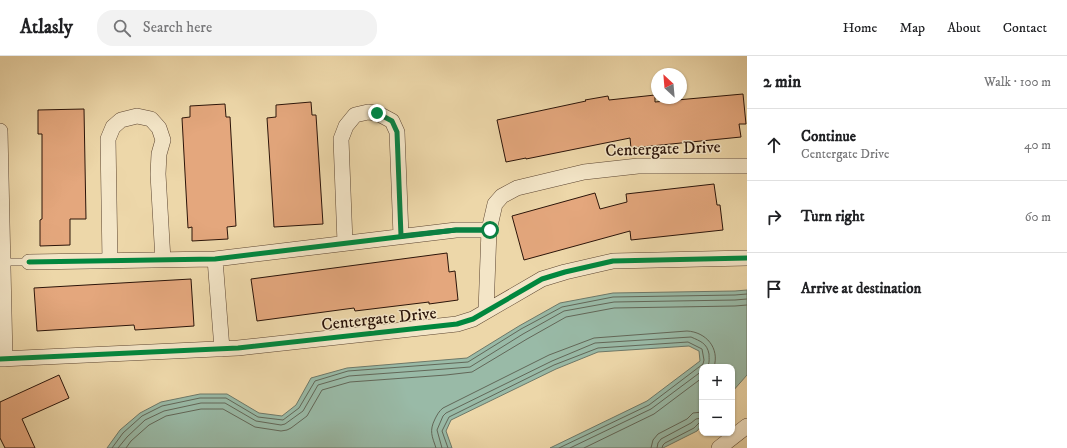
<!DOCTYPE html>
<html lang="en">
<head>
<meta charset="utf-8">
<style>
  body { margin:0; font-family:"IM FELL DW Pica",serif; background:#f2f2f2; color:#202124 }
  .controls { position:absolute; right:12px; bottom:12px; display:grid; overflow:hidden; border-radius:8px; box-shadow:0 1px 3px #0004 }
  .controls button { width:36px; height:36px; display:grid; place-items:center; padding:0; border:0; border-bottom:1px solid #e0e0e0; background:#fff; color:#202124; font:20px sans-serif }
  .compass { position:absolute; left:651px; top:12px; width:36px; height:36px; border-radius:50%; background:#fff; box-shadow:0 1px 3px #0004; rotate:334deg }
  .stop { position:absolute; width:12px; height:12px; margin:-9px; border:3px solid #0b8043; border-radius:50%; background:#fff }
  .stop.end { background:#0b8043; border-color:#fff; box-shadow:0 1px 4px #0008 }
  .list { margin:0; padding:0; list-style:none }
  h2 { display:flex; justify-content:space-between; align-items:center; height:52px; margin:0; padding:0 16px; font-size:17px }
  h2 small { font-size:13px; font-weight:400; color:#757577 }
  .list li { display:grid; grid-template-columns:26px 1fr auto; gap:12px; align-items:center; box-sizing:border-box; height:72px; padding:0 16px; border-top:1px solid #e0e0e0 }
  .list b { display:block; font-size:15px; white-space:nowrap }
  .list p { margin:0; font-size:13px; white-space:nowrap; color:#757577 }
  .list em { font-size:13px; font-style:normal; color:#757577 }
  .icon { flex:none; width:22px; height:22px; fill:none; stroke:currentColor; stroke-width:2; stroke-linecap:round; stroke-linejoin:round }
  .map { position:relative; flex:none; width:747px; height:392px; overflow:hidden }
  header { display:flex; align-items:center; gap:24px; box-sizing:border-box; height:56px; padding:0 20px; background:#fff; border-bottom:1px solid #e0e0e0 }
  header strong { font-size:19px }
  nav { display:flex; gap:22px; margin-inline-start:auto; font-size:14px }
  .search { width:280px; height:36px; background:#f2f2f2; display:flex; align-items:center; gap:10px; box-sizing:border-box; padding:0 14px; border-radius:16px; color:#757577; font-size:15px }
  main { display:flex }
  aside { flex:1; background:#fff }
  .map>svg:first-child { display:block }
  .water { fill:#99baa7; stroke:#6d7868 }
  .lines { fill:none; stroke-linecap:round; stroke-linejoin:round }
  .shore { stroke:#626758; stroke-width:1 }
  .building { fill:#e4a77d; stroke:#2b1409 }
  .lane-casing { stroke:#5c4531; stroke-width:8 }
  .street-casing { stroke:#5c4531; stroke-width:16 }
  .lane { stroke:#f3e5c7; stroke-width:7 }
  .street { stroke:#f3e5c7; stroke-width:15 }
  .cycleway-casing { stroke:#f3e5c7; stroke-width:8 }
  .cycleway { stroke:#00873e; stroke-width:5 }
  .route { stroke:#0b8043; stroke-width:5 }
  .labels { text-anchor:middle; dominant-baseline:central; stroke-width:3; stroke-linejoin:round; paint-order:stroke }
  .street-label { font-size:17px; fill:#2b1409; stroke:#f3e5c7 }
</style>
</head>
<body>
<header>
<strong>Atlasly</strong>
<div class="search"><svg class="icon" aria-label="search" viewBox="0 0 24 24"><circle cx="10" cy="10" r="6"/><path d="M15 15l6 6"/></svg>Search here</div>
<nav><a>Home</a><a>Map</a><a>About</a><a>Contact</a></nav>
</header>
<main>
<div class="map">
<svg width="747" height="392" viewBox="0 0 747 392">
  <rect width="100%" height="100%" fill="#edd7a9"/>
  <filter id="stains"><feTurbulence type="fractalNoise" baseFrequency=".005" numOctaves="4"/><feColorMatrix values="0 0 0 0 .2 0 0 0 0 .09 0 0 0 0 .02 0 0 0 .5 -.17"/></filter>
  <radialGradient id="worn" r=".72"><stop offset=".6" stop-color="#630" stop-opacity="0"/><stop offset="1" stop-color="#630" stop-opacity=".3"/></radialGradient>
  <!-- water -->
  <path class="water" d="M747,234V319L732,336V311H702V369L697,375L663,392H550L647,345L700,305L699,295L689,290L598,296L556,313L451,364L446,375L452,392H107L120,374L140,357L161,346L200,338H227L259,357L282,360L296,349L311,322L347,312L467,302L519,270L560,247L613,237L735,235Z"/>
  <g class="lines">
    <!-- shore -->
    <path class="shore" d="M112,392L123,377L142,360L162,350L200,342H226L258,361L283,364L299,352L315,325L348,315L468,306L521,273L562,251L613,241L735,239L747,238
      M118,392L127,381L145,364L164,355L201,347H225L256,365L281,369L285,368L303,355L318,329L349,320L445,313L470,311L523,278L564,255L614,246L735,244L747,243
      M126,392L131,385L149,369L166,360L201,353H223L255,371L281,375L287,374L291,372L307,360L322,334L350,326L446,319L472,316L527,283L566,261L614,252L735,250L747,249
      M436,392C432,380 429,375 435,363C437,359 439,355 443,352L549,299L594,282L687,275C706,276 720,292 714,311
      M442,392L437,374L443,360L446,357L552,305L595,287L691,281C700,285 707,287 709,298C709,303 710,307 707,311
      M448,392L442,375L449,361L554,309L598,292L688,286L702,293L704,304L703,308L649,349L559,392
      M570,392L651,353L702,315
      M584,392L654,358L702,322
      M651,392L653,384L658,378L687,363L693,357L702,356
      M657,392L658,387L661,383L691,367L696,363L702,362
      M662,392L663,389L665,387L694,372L699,367H702"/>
  </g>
  <!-- building -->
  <path class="building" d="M743,38L746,68H739L741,81L631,92L630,82L526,103V102L506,106L497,64L586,45L585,44L608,40L609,44L655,39V46Z
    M311,46L312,59H316L323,168L274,171L267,62L276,61V49Z
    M225,48L226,61H230L236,170L227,171L228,183L192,185V171L188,172L182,62L190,61V50Z
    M84,53L86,163H70V189L40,190V164L42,163V78H38V54Z
    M714,128L717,149H720L723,174L631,184L630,175L524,204L512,160L595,137L600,153L627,146L626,138Z
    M447,197L449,216L455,215L458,244L429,248V246L355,255L354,252L257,265L251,223Z
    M191,223L194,270L135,274L134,269L37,275L34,232Z
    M59,319L69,342L22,363L35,392H5L0,382V346Z"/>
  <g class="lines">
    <defs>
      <path id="lane" d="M3,206H29"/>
      <path id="street" d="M0,75L5,303
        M345,187L341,83L346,70L355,59L368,56L377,57L392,65L397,76L401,180
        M215,203L222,293
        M110,205L108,83L113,71L121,64L137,60L151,63L159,72L163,84L159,98L158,118L163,204
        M29,206L215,203L456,174H489
        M486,255L489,174L495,148L502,140L517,132L584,116L638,110H747
        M0,303L238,292L457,268L473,263L542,223L565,216L613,205L747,202
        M719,392L747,370"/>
    </defs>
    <!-- lane casing -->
    <use href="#lane" class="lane-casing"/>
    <!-- street casing -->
    <use href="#street" class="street-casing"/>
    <!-- lane -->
    <use href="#lane" class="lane"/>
    <!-- street -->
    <use href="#street" class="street"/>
    <defs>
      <path id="cycleway" d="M29,206L215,203L456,174H489
        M0,303L238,292L457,268L473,263L542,223L565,216L613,205L747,202"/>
    </defs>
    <!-- cycleway casing -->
    <use href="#cycleway" class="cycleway-casing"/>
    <!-- cycleway -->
    <use href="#cycleway" class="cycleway"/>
  </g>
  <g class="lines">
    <!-- route -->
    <path class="route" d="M377,57L392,65L397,76L401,180L456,174H490"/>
  </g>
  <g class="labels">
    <!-- street labels -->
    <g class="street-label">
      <text transform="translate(663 93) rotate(-2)">Centergate Drive</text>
      <text transform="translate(379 263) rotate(-6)">Centergate Drive</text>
    </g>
  </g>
  <rect width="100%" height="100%" filter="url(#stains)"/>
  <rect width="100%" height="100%" fill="url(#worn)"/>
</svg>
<div class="controls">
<button>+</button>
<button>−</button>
</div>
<svg class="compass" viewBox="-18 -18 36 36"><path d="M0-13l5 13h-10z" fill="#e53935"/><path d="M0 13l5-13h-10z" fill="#757577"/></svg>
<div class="stop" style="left:490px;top:174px"></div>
<div class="stop end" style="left:377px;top:57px"></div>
</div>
<aside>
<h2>2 min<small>Walk · 100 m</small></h2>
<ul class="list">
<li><svg class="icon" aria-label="ahead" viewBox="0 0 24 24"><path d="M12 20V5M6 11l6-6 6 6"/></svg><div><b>Continue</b><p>Centergate Drive</p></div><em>40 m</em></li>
<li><svg class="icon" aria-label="right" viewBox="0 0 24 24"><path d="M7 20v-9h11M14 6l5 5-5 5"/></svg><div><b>Turn right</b></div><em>60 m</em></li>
<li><svg class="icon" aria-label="arrive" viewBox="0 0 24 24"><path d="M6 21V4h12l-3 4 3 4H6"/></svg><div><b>Arrive at destination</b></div></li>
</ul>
</aside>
</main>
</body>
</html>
